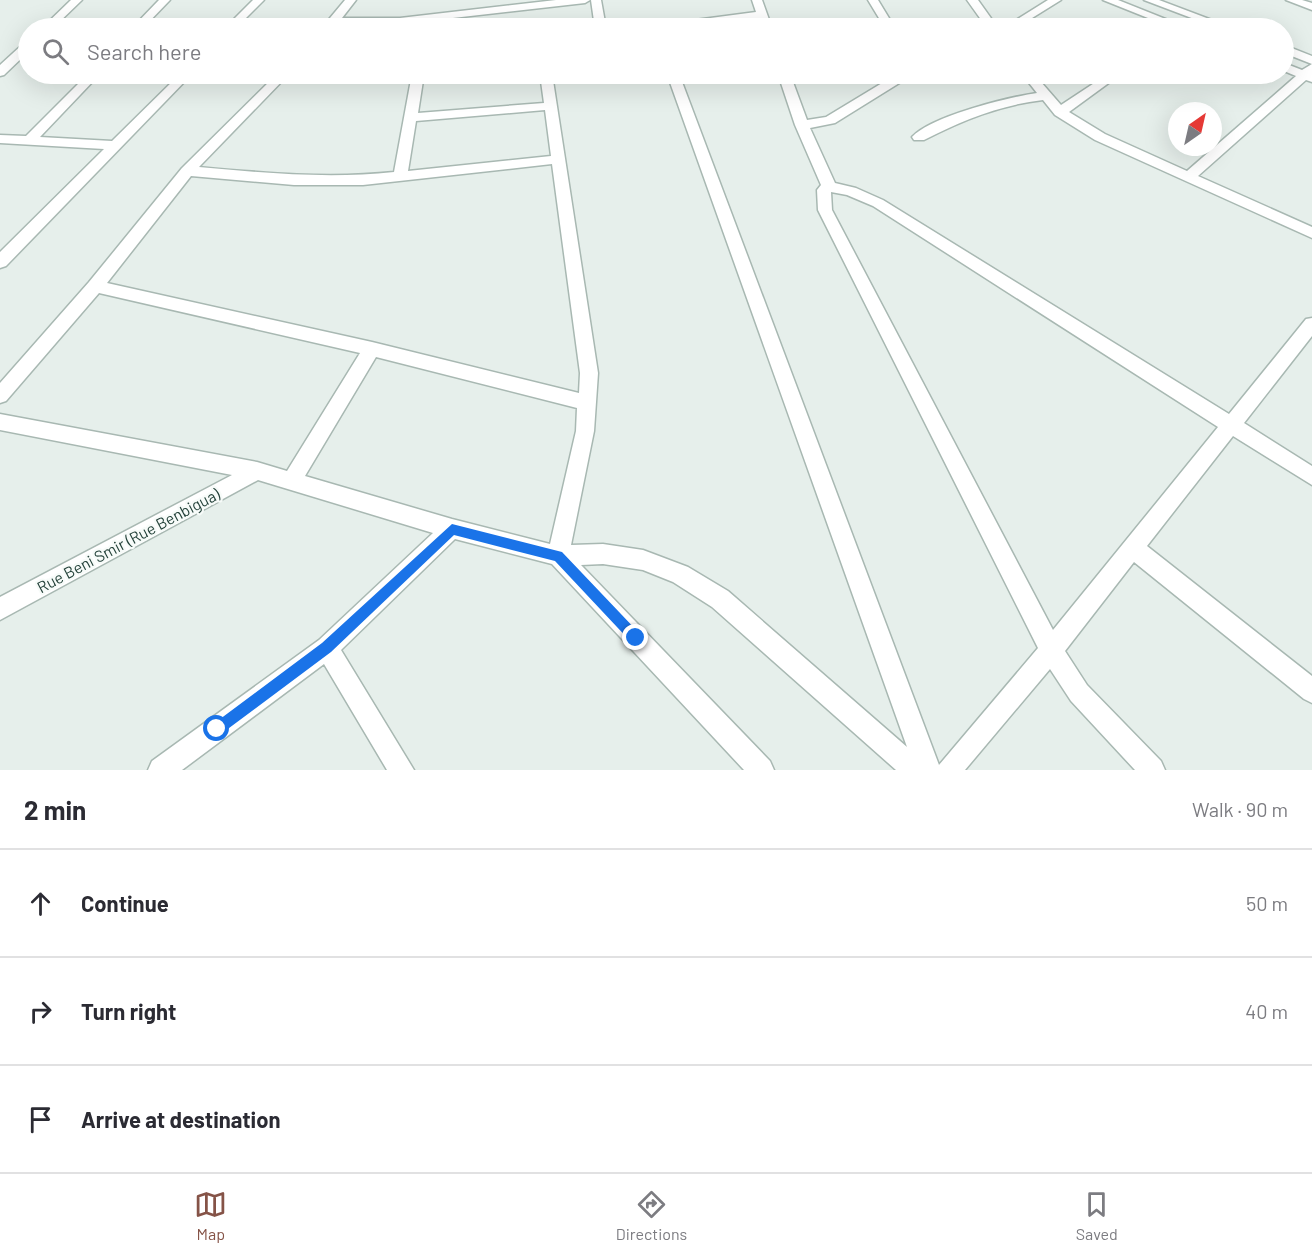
<!DOCTYPE html>
<html lang="en">
<head>
<meta charset="utf-8">
<style>
  body { margin:0; font-family:Barlow,sans-serif; background:#f2f2f3; color:#2b2b33 }
  .compass { position:absolute; left:1168px; top:102px; width:54px; height:54px; border-radius:50%; background:#fff; box-shadow:0 6px 24px #0002; rotate:34deg }
  .stop { position:absolute; width:18px; height:18px; margin:-14px; border:4px solid #1a73e8; border-radius:50%; background:#fff }
  .stop.end { background:#1a73e8; border-color:#fff; box-shadow:0 2px 6px #0008 }
  .list { margin:0; padding:0; list-style:none }
  h2 { display:flex; justify-content:space-between; align-items:center; height:78px; margin:0; padding:0 24px; font-size:26px }
  h2 small { font-size:20px; font-weight:400; color:#7c7c81 }
  .list li { display:grid; grid-template-columns:39px 1fr auto; gap:18px; align-items:center; box-sizing:border-box; height:108px; padding:0 24px; border-top:2px solid #e1e1e2 }
  .list b { display:block; font-size:22px; white-space:nowrap }
  .list em { font-size:20px; font-style:normal; color:#7c7c81 }
  .icon { flex:none; width:33px; height:33px; fill:none; stroke:currentColor; stroke-width:2; stroke-linecap:round; stroke-linejoin:round }
  .map { position:relative; flex:none; width:1312px; height:770px; overflow:hidden }
  .search { position:absolute; background:#fff; box-shadow:0 6px 24px #0002; left:18px; right:18px; top:18px; height:66px; display:flex; align-items:center; gap:15px; box-sizing:border-box; padding:0 21px; border-radius:33px; color:#7c7c81; font-size:22px }
  .sheet { height:402px; background:#fff }
  nav { display:flex; justify-content:space-around; align-items:center; box-sizing:border-box; height:84px; border-top:2px solid #e1e1e2; background:#fff; font-size:16px; color:#7c7c81 }
  nav a { display:grid; justify-items:center; gap:3px }
  nav .on { color:#855347 }
  .map>svg:first-child { display:block }
  .lines { fill:none; stroke-linecap:round; stroke-linejoin:round }
  .minor-casing { stroke:#a8b8b2; stroke-width:3 }
  .minor { fill:#fff; fill-rule:evenodd }
  .route { fill:#1a73e8 }
  .labels { text-anchor:middle; dominant-baseline:central; stroke-width:4.5; stroke-linejoin:round; paint-order:stroke }
  .street-label { font-size:16px; fill:#24423a; stroke:#f7fbf9 }
</style>
</head>
<body>
<div class="map">
<svg width="1312" height="770" viewBox="0 0 1312 770">
  <rect width="100%" height="100%" fill="#e6efeb"/>
  <g class="lines">
    <defs>
      <path id="minor" d="M71,0H82L53,28H42Z
        M159,0H170L143,28H132Z
        M253,0H264L236,28H225Z
        M345,0H356L342,18H400L556,0H590L585,3L400,24H336L333,28H325V24Z
        M591,0H601L606,28H595Z
        M752,0H762L772,28H762L758,19L681,28H651L657,25L756,12Z
        M868,0H878L895,28H885Z
        M967,0H978L998,28H987Z
        M1048,0H1061L1016,28H1003Z
        M1103,0H1118L1188,28H1173Z
        M1144,0H1159L1233,28H1218Z
        M1286,0H1302L1312,3V10Z
        M24,43H28V52L4,75L0,76V65Z
        M1284,45L1312,56V64L1284,53Z
        M1284,63L1302,70L1312,64V82L1306,80L1198,176L1312,227V238L1095,140L1055,115L1043,100C1000,105 963,120 924,140H914L912,137C931,116 1009,97 1037,93L1022,74H1034L1061,105L1108,74H1121L1069,112L1105,134L1187,171L1296,76L1284,71Z
        M88,74H100L40,137L112,141L180,74H192L6,266L0,268V252L104,149L0,143V135L26,136Z
        M277,74H289L199,167C264,173 328,179 394,172L412,74H424L418,113L544,103L540,74H552L598,373L594,431L571,545L603,544L643,550L688,567L728,591L907,747L667,74H679L939,765L1038,648L818,210L817,190L821,185L795,125L778,74H790L807,120L826,117L897,74H911L909,77L835,123L810,128L835,183L856,188L883,200L1229,414L1306,319L1312,318V336L1244,423L1312,466V485L1233,436L1147,546L1312,676V703L1304,699L1134,562L1065,651L1087,685L1161,761L1165,770H1135L1071,701L1050,669L965,770H896L712,607L673,582L643,570L603,564L581,565L770,761L774,770H744L552,564L455,539L341,650L414,770H387L324,664L182,770H148L152,761L319,640L433,533L258,480L0,620V597L232,475L0,430V414L257,462L287,471L360,353L99,293L6,401L0,403V383L89,282L182,168ZM545,110L551,156L408,171L416,121ZM552,164L580,373L579,393L372,342L107,283L191,176L294,185H363ZM831,192L847,195L873,206L1218,427L1053,630L832,210ZM376,357L577,408L576,431L550,544L452,519L305,476Z
        M308,74H372L366,78H314Z"/>
    </defs>
    <!-- minor casing -->
    <use href="#minor" class="minor-casing"/>
    <!-- minor -->
    <use href="#minor" class="minor"/>
  </g>
  <!-- route -->
  <path class="route" d="M452,524L562,552L640,634V643H632L555,561L454,535L331,652L221,734L217,736L212,734L210,729L212,725L322,643Z"/>
  <g class="labels">
    <!-- street labels -->
    <g class="street-label">
      <text transform="translate(128 540) rotate(-28)">Rue Beni Smir (Rue Benbigua)</text>
    </g>
  </g>
</svg>
<svg class="compass" viewBox="-18 -18 36 36"><path d="M0-13l5 13h-10z" fill="#e53935"/><path d="M0 13l5-13h-10z" fill="#7c7c81"/></svg>
<div class="stop" style="left:217px;top:729px"></div>
<div class="stop end" style="left:636px;top:638px"></div>
<div class="search"><svg class="icon" aria-label="search" viewBox="0 0 24 24"><circle cx="10" cy="10" r="6"/><path d="M15 15l6 6"/></svg>Search here</div>
</div>
<section class="sheet">
<h2>2 min<small>Walk · 90 m</small></h2>
<ul class="list">
<li><svg class="icon" aria-label="ahead" viewBox="0 0 24 24"><path d="M12 20V5M6 11l6-6 6 6"/></svg><div><b>Continue</b></div><em>50 m</em></li>
<li><svg class="icon" aria-label="right" viewBox="0 0 24 24"><path d="M7 20v-9h11M14 6l5 5-5 5"/></svg><div><b>Turn right</b></div><em>40 m</em></li>
<li><svg class="icon" aria-label="arrive" viewBox="0 0 24 24"><path d="M6 21V4h12l-3 4 3 4H6"/></svg><div><b>Arrive at destination</b></div></li>
</ul>
</section>
<nav>
<a class="on"><svg class="icon" aria-label="map" viewBox="0 0 24 24"><path d="M3 6l6-2 6 2 6-2v14l-6 2-6-2-6 2zM9 4v14M15 6v14"/></svg>Map</a>
<a><svg class="icon" aria-label="directions" viewBox="0 0 24 24"><path d="M12 3l9 9-9 9-9-9zM9 14v-3h6M13 9l2 2-2 2"/></svg>Directions</a>
<a><svg class="icon" aria-label="saved" viewBox="0 0 24 24"><path d="M7 4h10v16l-5-4-5 4z"/></svg>Saved</a>
</nav>
</body>
</html>
